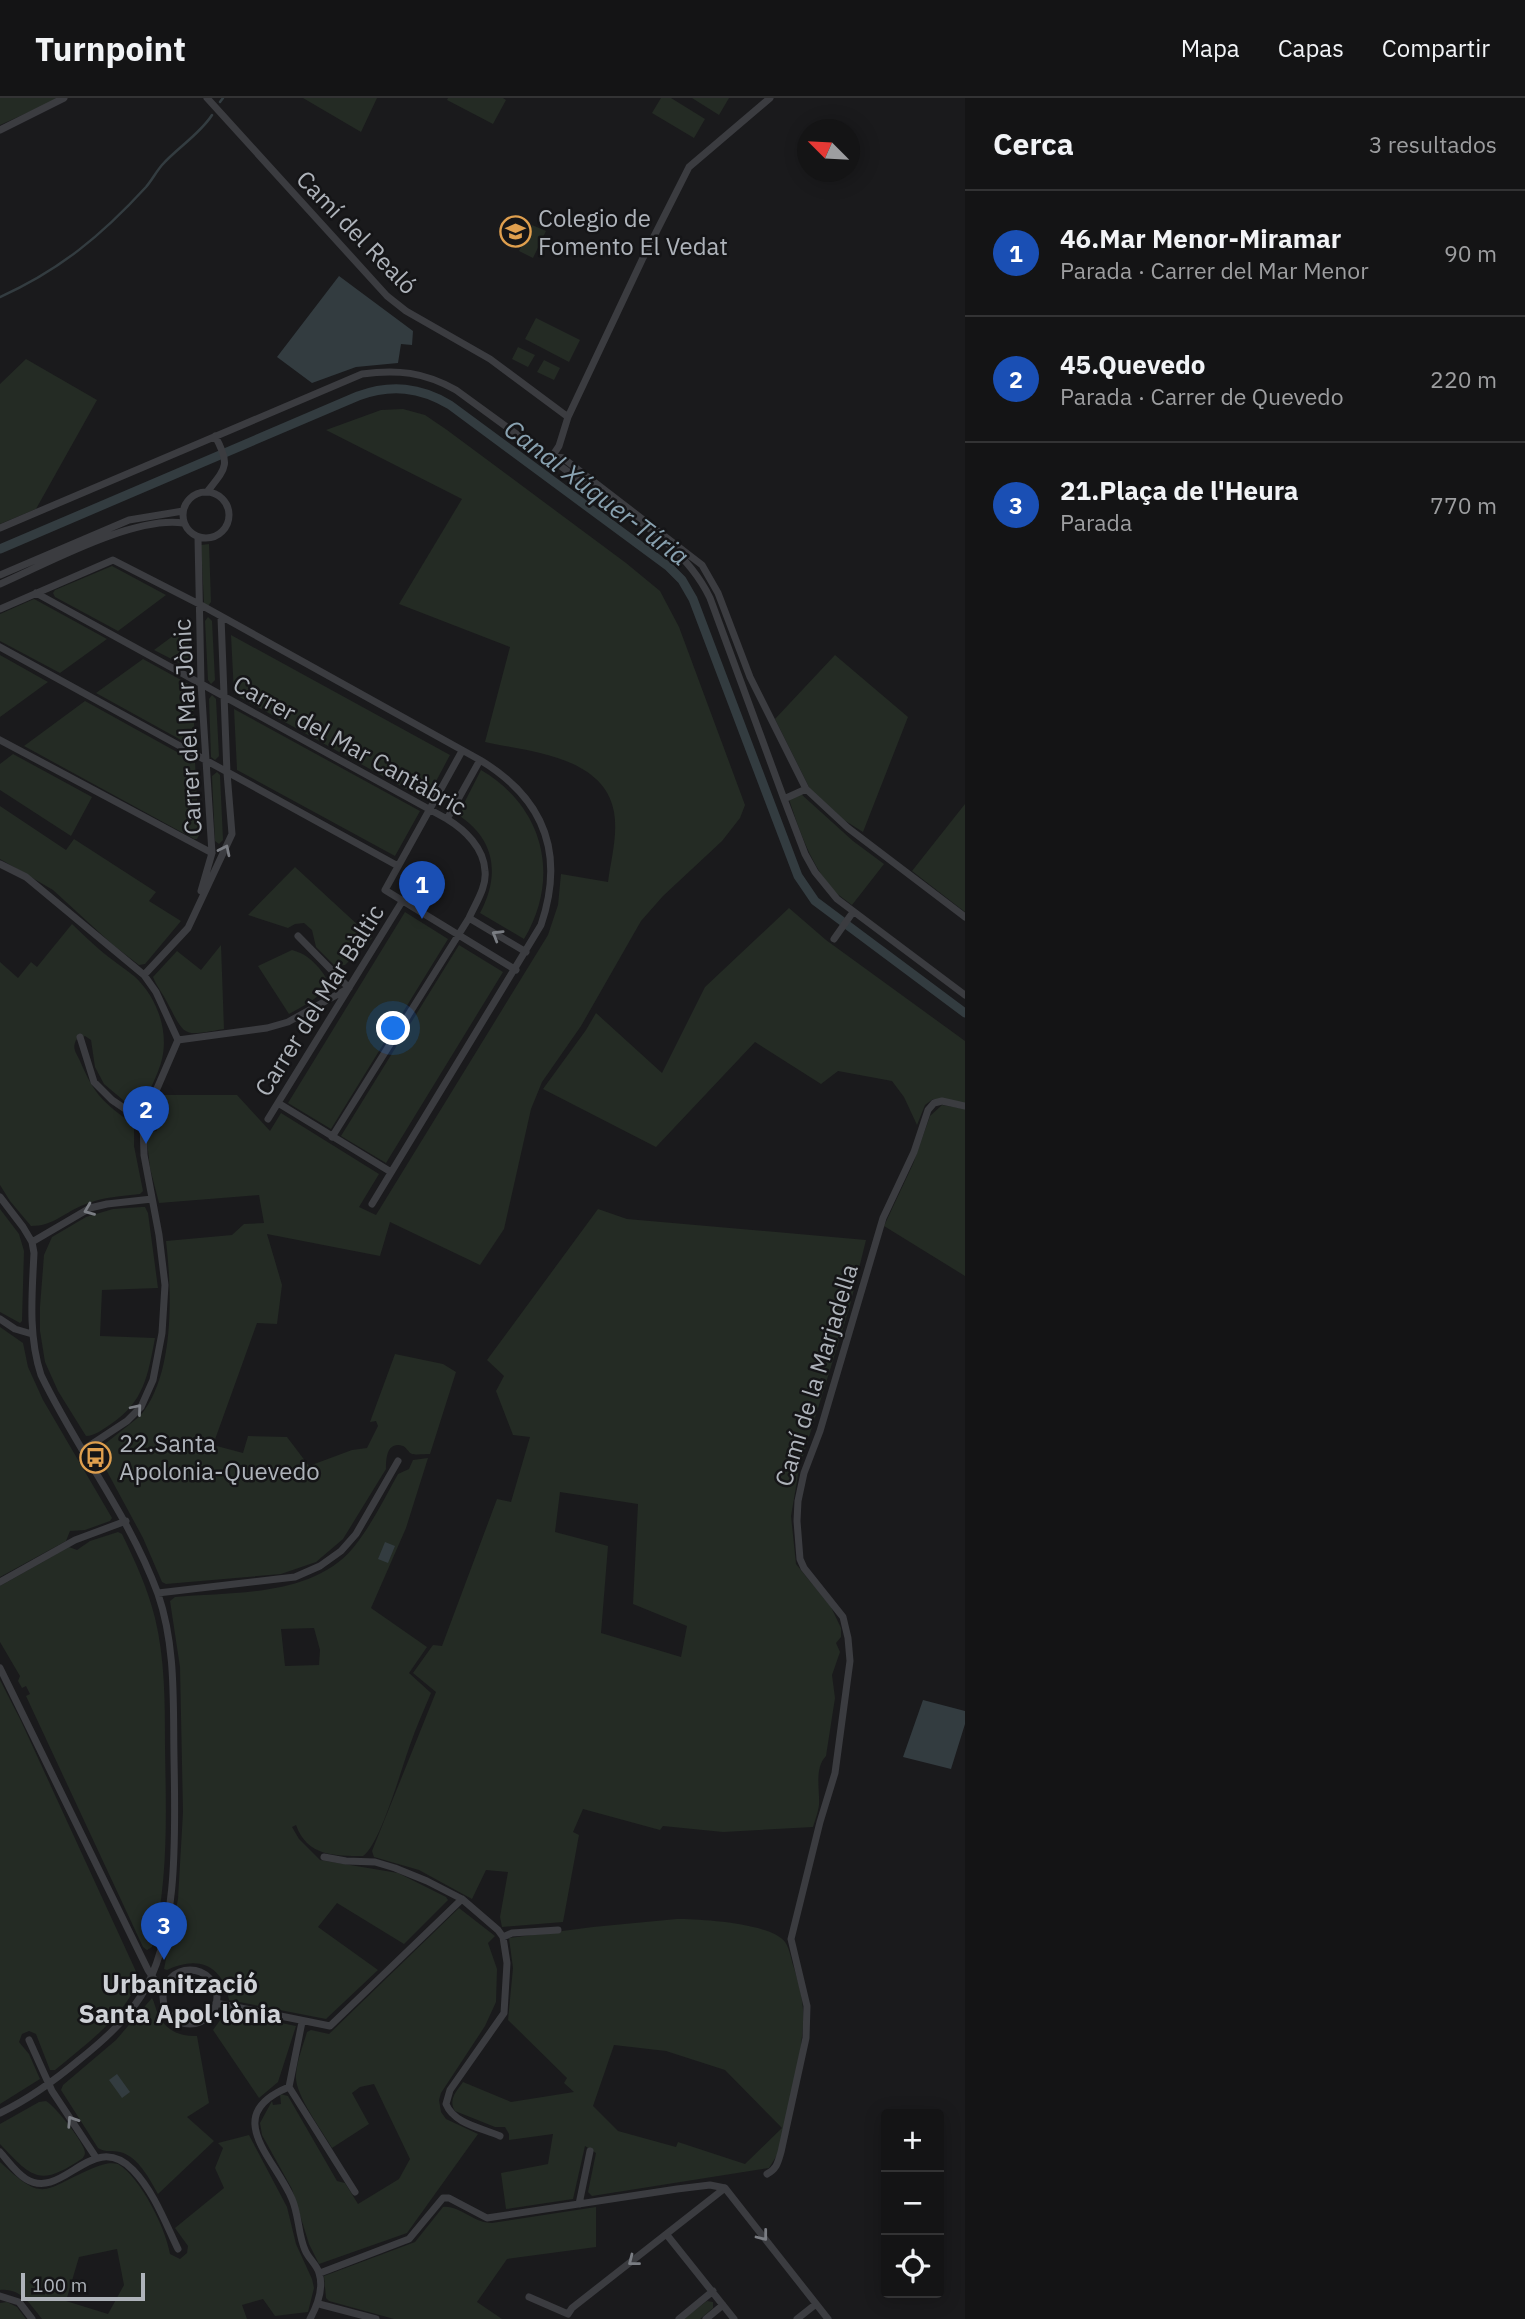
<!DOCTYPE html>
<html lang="es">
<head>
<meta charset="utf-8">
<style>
  body { margin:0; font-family:"IBM Plex Sans",sans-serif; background:#1d1d1e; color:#f1f3f6 }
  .controls { position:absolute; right:21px; bottom:21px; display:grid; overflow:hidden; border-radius:7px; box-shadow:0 4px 18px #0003 }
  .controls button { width:63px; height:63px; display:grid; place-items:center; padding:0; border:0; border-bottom:2px solid #333334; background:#141415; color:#f1f3f6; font:35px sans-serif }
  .compass { position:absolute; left:797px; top:21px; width:63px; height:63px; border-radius:50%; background:#141415; box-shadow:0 4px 18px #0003; rotate:294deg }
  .scale { position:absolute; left:21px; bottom:18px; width:124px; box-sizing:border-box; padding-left:7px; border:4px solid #aeb3ba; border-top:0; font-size:19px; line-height:24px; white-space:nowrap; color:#aeb3ba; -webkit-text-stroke:5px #151517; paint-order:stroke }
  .you { position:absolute; left:394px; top:931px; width:24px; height:24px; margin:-18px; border:5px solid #fff; border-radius:50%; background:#1a73e8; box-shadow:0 0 0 10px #1a73e833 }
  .badge { display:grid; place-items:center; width:46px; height:46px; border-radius:50%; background:#ea580c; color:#fff; font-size:23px; font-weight:700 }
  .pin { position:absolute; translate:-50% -58px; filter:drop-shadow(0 2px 4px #0008) }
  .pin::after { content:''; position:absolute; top:37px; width:24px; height:21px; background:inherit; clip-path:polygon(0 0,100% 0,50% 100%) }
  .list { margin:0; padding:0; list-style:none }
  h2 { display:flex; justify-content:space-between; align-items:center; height:91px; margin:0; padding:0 28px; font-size:30px }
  h2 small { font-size:23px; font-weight:400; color:#9d9ea0 }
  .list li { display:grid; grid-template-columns:46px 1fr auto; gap:21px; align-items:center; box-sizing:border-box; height:126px; padding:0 28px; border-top:2px solid #333334 }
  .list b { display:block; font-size:26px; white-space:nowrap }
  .list p { margin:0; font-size:23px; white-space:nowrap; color:#9d9ea0 }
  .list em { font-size:23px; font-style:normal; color:#9d9ea0 }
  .icon { flex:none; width:38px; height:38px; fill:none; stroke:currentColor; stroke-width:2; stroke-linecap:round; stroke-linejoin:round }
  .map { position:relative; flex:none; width:965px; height:2221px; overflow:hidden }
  header { display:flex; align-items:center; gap:42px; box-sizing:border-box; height:98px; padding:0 35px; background:#141415; border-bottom:2px solid #333334 }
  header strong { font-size:33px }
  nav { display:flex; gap:38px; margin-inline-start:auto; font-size:24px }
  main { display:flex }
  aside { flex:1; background:#141415 }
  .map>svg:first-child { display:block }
  .green { fill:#242b24; fill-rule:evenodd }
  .water { fill:#333c40 }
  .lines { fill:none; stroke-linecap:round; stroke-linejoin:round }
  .stream { stroke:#333c40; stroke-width:2.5 }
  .canal { stroke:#333c40; stroke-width:9 }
  .street { stroke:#3b3c40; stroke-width:7 }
  .oneway { stroke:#7a7d83 }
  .labels { text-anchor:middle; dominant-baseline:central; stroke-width:5; stroke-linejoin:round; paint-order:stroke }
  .poi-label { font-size:24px; fill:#aeb3ba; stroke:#151517; text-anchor:start }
  .street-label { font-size:24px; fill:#aeb3ba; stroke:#151517 }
  .water-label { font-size:26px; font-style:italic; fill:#89a2b1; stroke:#151517 }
  .neighbourhood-label { font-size:26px; font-weight:bold; fill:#ced1d6; stroke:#151517 }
</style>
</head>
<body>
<header>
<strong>Turnpoint</strong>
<nav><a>Mapa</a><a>Capas</a><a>Compartir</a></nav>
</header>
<main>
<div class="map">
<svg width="965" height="2221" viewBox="0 0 965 2221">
  <rect width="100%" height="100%" fill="#1a1a1c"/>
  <!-- green -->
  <path class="green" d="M0,0H60L0,27Z
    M303,0H377L361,34Z
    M448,0H503L506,2L493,26L447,2Z
    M661,0H671L705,21L694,40L652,15Z
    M692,0H729L719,17Z
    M532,127L546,133L533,160L519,153Z
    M536,220L580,242L569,264L525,241Z
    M518,249L535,257L528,269L512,261Z
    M26,261L97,302L36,411L0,426V286Z
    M544,262L560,270L554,282L537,274Z
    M403,311L425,317L447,332L626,465L660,493L679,529L745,707L740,720L722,743L663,798L641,823L581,928L542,984L531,1011L504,1131L480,1167L390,1124L380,1158L267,1136L282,1187L277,1226L257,1225L213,1347L243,1355L248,1338L287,1339L309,1368L352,1352L367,1350L378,1328L376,1323L370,1324L395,1256L443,1266L456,1274L430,1356C425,1356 416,1357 412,1356C408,1354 407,1350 403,1348C387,1343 386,1360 386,1371L343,1441L316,1464L281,1476L166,1486L162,1484L143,1440L96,1353L140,1318C175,1277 172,1194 166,1143L232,1137L244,1126L264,1125L259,1097L159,1105L150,1070L146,1034L157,1033V1028H148L161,997H237L270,1033L281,1015L379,1076L359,1109L376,1117L548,837L558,807L561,776L608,784C611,761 618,737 614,714C604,658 530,654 485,644L510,549L399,506L462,401L326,332L381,312Z
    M209,446L211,504L208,508L204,505L201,447Z
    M112,468L166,497L118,533L55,499L53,495L55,492Z
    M34,501L36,502L107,541L60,575L0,543V516Z
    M208,519L212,523L215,582L211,586L208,582L205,523Z
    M189,526V570L154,552Z
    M231,537L450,657L426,702L234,596Z
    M0,557L48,584L0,619Z
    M835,557L908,619L863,734L844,722L810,691L775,621Z
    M143,561L192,588L195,643L193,646L190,647L96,595Z
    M212,597L216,601L219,658L215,662L211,659L209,601Z
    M85,603L195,664L199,737L197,741H194L24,648Z
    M234,611L420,713L395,758L237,672Z
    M13,656L92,699L71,738L0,692V666Z
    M481,672C544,709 561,779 524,841L480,815C500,778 496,741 458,717Z
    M217,674L220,677L223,742L219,746L215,743L212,678Z
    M801,696L853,743L884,766L852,807C846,802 839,798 834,793C812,769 799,732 789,701Z
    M965,706V814L912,773Z
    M0,708L66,752L74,741L156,794L149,803L181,823L145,866L139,867L113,847L53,792L0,761Z
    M295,769L372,840L345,867L335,868L316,849L312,832L304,825L295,826L288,830L248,817Z
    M789,810L826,842L965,943V1006L933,1001L925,1007L917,1027L904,999L892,983L838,973L821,986L755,944L656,1049L543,991L586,932L596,915L662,975L705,889Z
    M405,814L448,841L331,1031L288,1005Z
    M72,826C81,835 90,843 100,852C110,861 123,869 134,878C156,898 169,931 162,961C158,978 148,994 141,1010L136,1013L104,986L95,969L91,942L85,938L76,942C72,951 76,954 80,963C95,998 103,1004 134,1027V1048L143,1093L140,1096C122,1098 103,1099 86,1106C64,1114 54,1128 31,1128L10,1103L0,1087V864L18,880L31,864L37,869Z
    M221,847L224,931C182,938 186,940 167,904C163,896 156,887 153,879L177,853L201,872Z
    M459,847L503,874L386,1065L341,1038Z
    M292,852C305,856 310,860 319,870C322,874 327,879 327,885C326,897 298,911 289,916L258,868Z
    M942,1007L965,1011V1178L884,1128L913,1066L930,1018Z
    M142,1109H145L148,1115L158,1190L102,1192L100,1238L155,1240C148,1277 144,1304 111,1326C103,1331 95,1338 86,1338L58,1293L45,1264L40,1233V1209L44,1157L52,1139L86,1119L113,1111Z
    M0,1111L19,1136L24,1153L22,1223L20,1225L0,1214Z
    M598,1111L627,1121L866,1142L849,1211L799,1371L791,1418L796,1466L831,1509L841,1530V1539L836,1545L840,1554L832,1577L835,1600L826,1658C814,1670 820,1692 819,1707C818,1715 815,1722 813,1729L723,1734L663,1728L660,1732L583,1711L573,1734L579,1737L563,1824L502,1829L500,1819L508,1774L486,1772L472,1801L419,1772L374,1759L372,1753L436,1594L413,1575L433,1547L442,1548L497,1401L511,1404L530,1339L513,1337L496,1293L504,1278L487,1262ZM560,1394L638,1406L633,1506L687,1528L681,1559L601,1535L608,1448L555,1434Z
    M0,1229L23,1245L28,1269L43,1302L112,1420L110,1423L85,1432L70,1433L66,1443L0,1479Z
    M428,1360L406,1430L371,1510L427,1549L409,1575L431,1595C424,1612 416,1629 410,1647C402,1669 380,1747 363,1758C334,1758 307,1758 296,1727L292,1729L299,1741L320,1762L398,1775L446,1799L448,1802L404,1846L337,1805L318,1829L378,1872L326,1921L229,1902C223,1867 198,1857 167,1872L164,1871L178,1801L183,1714L180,1569L170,1503L175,1499C233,1494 312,1499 353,1450C371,1428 384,1401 398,1376L409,1371L413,1362ZM314,1530L320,1552L319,1567L285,1568L281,1531Z
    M118,1434L122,1436C135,1463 148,1491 155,1520C165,1561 165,1605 165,1648C166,1714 169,1784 152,1849L147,1852L143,1849L26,1598L30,1596L26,1588L22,1590L18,1583L20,1578L0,1544V1488L69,1449L77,1452L90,1443Z
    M0,1582L21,1623L139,1880C125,1919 86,1946 55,1972H50L36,1936L29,1933L22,1936L19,1944L29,1956L40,1981L0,2006Z
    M459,1810L495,1838L488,1845L497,1871L496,1904L485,1928L441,1995L439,2002L441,2014L446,2021L478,2036L407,2135L319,2166L309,2146L292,2091L262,2037L260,2025L272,2003L273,2007L281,2006L280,1996L288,1998L337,2083L345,2085L358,2106L399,2081L410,2061L374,1986L360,1989L352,1995L369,2026L332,2050C322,2032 294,1996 296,1977C297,1962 303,1948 307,1934L311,1932L329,1936Z
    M677,1821C700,1821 771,1825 785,1844C790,1851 791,1862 794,1870C798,1883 802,1897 803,1911C805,1959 786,2006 779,2054L769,2070L592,2098L588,2094L596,2055L585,2048L573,2101L506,2111L501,2075L548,2066L553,2036L509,2042V2036L505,2029H495L455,2013C448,2002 456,1994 463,1984L511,2004L574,1994L564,1985L567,1980L508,1922L513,1870L509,1840L593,1829ZM614,1947L666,1953L725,1972L782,2030L745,2066L678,2044L676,2049L618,2033L593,2008Z
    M152,1900C155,1905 155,1910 158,1916C165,1932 180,1939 197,1938L209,2005L187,2019L214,2043L158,2096C150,2082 138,2058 120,2054C112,2052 106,2055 98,2050L61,1992L63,1987L116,1942Z
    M226,1914L296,1928L278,1984L259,2000L213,1932Z
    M46,2003C55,2008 85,2045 85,2055C85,2057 83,2059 83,2060C40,2089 33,2081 0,2046V2026L39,2004Z
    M249,2037L287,2109L296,2146L312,2181L314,2190L308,2214L275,2218L263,2201L242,2207L247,2221H42C30,2206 21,2190 0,2192V2064C45,2106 42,2092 91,2071C101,2067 108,2064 118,2066C141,2080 166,2131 170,2156L180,2161L187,2155L188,2148L175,2130L224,2090L215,2070L223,2050L218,2045ZM117,2151L124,2187L108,2216L66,2203L79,2159Z
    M443,2109C459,2107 473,2125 492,2125L596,2109V2149L507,2161L477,2204L502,2221H394L329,2203L326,2200L324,2178L415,2144Z
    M707,2203L713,2204V2210L700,2221H683Z
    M7,2204L17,2209L26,2221H0V2205Z"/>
  <!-- water -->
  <path class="water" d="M339,178L413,233L412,247L401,246L398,265L356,269L312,285L277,259Z
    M385,1444L395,1448L388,1465L378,1461Z
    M923,1602L965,1613V1626L951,1671L903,1659Z
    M117,1976L130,1994L122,2000L109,1982Z"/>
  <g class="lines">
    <!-- stream -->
    <path class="stream" d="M220,4L223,0
      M0,199C60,172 102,137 146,89C152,82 156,74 162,67C177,50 200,36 212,17"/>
    <!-- canal -->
    <path class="canal" d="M0,451L358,298C391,286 420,289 450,307L669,469L682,482L693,501L798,778L815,803L965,915"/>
    <!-- street -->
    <path class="street" d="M207,0L387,198L406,213L490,261L568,319
      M0,32L64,0
      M550,360L555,358L563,360L702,467L718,495L750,579L806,691L848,730L965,819
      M551,360L559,348L568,319L642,162L689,69L770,0
      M183 417a23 23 0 1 1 46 0a23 23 0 1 1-46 0Z
      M207,394C226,370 231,367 215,338
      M0,430L362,276C397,271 424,274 456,292C497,322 539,352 581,383C628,416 684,446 710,500L784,701L805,756L815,774L837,801L965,897
      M198,440L201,585L212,755L201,793
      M0,477L129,422L183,413
      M0,486C48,465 133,418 183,425
      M36,495L447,721C465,732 484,750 485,773C487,789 475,806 469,820L332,1039
      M0,511L113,462L201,507L480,662C545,701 565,756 541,827L372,1106
      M0,549L398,768
      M0,642L212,755
      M462,653L385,792L516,872
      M784,701L806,691
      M447,721L480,662
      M0,766L26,779L144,877L156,894L178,942
      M469,820L526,854
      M834,841L853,814
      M144,877L188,830L232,736L227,675L221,519
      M80,939L94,984L112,1002L143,1023
      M278,1005L391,1074
      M268,1021L403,802
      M0,1099L23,1129L32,1144L34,1155C32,1196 28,1237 41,1277C77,1352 129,1417 158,1496C176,1548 173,1605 174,1659C175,1729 180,1837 141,1898C124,1924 103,1943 79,1962C54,1983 29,2001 0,2015
      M32,1144L90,1110L107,1106L152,1101
      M0,1221L15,1231L32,1236
      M83,1352L127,1323L141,1309L153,1282L162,1235L165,1187L159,1137L144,1057L143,1023L178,942L267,930L288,924L349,890L298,838
      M0,1484L75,1442L126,1423
      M158,1495L295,1479L320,1468L341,1453L356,1436L398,1363
      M0,1570L148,1872L156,1884L164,1888
      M324,1759L346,1763L375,1764L395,1770L427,1783L462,1801L498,1832L503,1839L507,1865L504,1915L450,1992L446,2006C454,2026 482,2030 500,2038
      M503,1839L512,1835L558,1832
      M163 1899a27 27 0 1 1 54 0a27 27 0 1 1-54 0Z
      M216,1905L330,1928L462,1801
      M302,1924L289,1989C220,2017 274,2059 292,2101C299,2117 298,2136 305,2152C308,2160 317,2167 319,2175C324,2190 317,2208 310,2221
      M29,1942L52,1993L95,2058
      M289,1989L355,2094
      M0,2054C8,2063 16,2075 26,2081C63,2104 92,2030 133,2072C154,2094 165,2124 178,2151
      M767,2076C777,2071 778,2064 781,2054L806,1940L807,1908L791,1841L820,1724L835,1675L850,1563L848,1540L843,1519L804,1470L800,1461L797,1423L798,1403L804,1375L820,1333L883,1120L914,1054L928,1012L934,1005L942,1003L965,1008
      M579,2106L590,2053
      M667,2137L734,2221
      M320,2175L409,2141L443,2100H449L487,2120L677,2091L710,2087L725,2090L828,2221
      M0,2198L19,2204L32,2221
      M529,2199L568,2216
      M319,2206L376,2221
      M568,2216L572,2210L725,2090
      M679,2221L713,2193
      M706,2221L723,2207
      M797,2221L816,2206"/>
  </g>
  <!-- one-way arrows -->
  <defs><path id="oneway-chevron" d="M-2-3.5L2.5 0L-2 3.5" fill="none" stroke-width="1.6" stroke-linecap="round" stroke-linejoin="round" transform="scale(1.75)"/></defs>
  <g class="oneway">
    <use href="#oneway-chevron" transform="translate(225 752) rotate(-64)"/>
    <use href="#oneway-chevron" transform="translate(497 837) rotate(-149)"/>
    <use href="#oneway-chevron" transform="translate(89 1112) rotate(158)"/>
    <use href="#oneway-chevron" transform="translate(137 1311) rotate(-50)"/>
    <use href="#oneway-chevron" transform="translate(72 2023) rotate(-123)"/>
    <use href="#oneway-chevron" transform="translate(763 2138) rotate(52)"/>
    <use href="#oneway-chevron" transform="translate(633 2163) rotate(142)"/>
  </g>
  <!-- icons -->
  <defs>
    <symbol id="school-ring" viewBox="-11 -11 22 22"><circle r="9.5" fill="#151517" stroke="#df9f4e" stroke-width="1.5"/><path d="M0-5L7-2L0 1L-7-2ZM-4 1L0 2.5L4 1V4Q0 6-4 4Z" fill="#df9f4e"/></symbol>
    <symbol id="bus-ring" viewBox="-11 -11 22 22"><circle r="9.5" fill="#151517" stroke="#df9f4e" stroke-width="1.5"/><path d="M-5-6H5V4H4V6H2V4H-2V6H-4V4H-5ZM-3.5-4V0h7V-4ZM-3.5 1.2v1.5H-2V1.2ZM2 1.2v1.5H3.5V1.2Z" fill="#df9f4e"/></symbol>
  </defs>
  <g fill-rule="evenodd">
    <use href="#school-ring" x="498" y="116" width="35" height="35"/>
    <use href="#bus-ring" x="78" y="1342" width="35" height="35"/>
  </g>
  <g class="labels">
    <!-- poi labels -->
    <g class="poi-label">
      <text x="538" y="120">Colegio de<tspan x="538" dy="28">Fomento El Vedat</tspan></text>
      <text x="119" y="1345">22.Santa<tspan x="119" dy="28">Apolonia-Quevedo</tspan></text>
    </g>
    <!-- street labels -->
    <g class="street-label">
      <text transform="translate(357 134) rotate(46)">Camí del Realó</text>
      <text transform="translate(187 629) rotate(-93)">Carrer del Mar Jònic</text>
      <text transform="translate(350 647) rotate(29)">Carrer del Mar Cantàbric</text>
      <text transform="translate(319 902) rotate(-58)">Carrer del Mar Bàltic</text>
      <text transform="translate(816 1277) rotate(-73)">Camí de la Marjadella</text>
    </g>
    <!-- water labels -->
    <g class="water-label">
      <text transform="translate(597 394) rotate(37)">Canal Xúquer-Túria</text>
    </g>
    <!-- neighbourhood labels -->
    <g class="neighbourhood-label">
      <text x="180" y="1885">Urbanització<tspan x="180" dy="30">Santa Apol·lònia</tspan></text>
    </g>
  </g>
</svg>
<div class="controls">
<button>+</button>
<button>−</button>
<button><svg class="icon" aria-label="locate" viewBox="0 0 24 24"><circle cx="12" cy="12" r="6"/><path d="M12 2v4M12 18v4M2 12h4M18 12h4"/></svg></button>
</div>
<svg class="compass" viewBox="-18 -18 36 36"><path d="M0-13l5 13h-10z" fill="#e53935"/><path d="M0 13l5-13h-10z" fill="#9d9ea0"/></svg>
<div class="scale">100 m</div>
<div class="you"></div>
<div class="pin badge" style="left:422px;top:821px;background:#1a4fb4">1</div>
<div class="pin badge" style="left:146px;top:1046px;background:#1a4fb4">2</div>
<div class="pin badge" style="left:164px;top:1862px;background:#1a4fb4">3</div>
</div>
<aside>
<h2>Cerca<small>3 resultados</small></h2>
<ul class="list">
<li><span class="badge" style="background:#1a4fb4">1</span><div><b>46.Mar Menor-Miramar</b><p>Parada · Carrer del Mar Menor</p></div><em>90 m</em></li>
<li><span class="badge" style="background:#1a4fb4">2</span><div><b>45.Quevedo</b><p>Parada · Carrer de Quevedo</p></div><em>220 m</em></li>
<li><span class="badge" style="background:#1a4fb4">3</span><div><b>21.Plaça de l'Heura</b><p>Parada</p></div><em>770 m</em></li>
</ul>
</aside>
</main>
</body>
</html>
